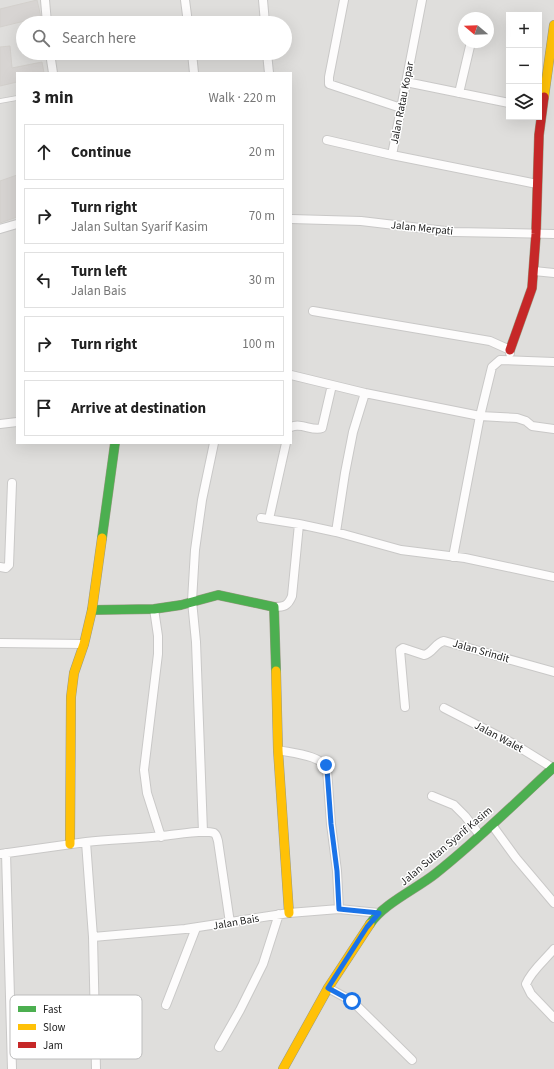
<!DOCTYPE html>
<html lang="en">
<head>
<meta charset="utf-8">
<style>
  body { margin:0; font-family:"Source Sans 3",sans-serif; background:#f6f6f6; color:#222 }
  .controls { position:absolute; right:12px; top:12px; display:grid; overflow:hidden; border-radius:0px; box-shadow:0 4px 16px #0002 }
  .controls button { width:36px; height:36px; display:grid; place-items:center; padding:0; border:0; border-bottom:1px solid #e0e0e0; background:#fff; color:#222; font:20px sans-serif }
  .compass { position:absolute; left:458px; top:12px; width:36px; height:36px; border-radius:50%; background:#fff; box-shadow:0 4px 16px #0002; rotate:289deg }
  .stop { position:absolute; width:12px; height:12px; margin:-9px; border:3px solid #1a73e8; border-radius:50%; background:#fff }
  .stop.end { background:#1a73e8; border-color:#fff; box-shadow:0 1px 4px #0008 }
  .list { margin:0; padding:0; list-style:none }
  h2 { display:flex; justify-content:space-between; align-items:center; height:52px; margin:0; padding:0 16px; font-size:17px }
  h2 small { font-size:13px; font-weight:400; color:#767676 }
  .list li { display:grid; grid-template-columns:26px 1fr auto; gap:12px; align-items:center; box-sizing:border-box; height:56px; margin:0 8px 8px; padding:0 8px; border:1px solid #e0e0e0; border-radius:0px }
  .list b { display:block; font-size:15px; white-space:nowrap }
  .list p { margin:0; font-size:13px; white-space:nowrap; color:#767676 }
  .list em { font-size:13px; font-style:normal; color:#767676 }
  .icon { flex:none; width:22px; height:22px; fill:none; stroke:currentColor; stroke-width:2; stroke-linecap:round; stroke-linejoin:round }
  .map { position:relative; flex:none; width:554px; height:1069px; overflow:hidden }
  .search { position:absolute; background:#fff; box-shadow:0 4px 16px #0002; left:16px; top:16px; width:276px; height:44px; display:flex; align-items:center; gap:10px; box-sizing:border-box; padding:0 14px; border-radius:22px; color:#767676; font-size:15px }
  .panel { position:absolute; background:#fff; box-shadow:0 4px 16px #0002; left:16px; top:72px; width:276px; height:372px; border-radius:0px }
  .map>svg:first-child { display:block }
  .residential { fill:#dfdedc; fill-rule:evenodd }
  .building { fill:#d7d4d2; stroke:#d3d0cc }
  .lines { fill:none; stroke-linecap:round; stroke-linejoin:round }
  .lane-casing { stroke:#c9c8c7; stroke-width:5.5 }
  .street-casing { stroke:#c9c8c7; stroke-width:10 }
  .fast-casing { stroke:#999a82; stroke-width:10 }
  .slow-casing { stroke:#999a82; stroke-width:10 }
  .jam-casing { stroke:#999a82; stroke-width:10 }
  .lane { stroke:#fdfcfc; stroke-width:4 }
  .street { stroke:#fdfcfc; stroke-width:8 }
  .fast { stroke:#4caf50; stroke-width:9 }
  .slow { stroke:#ffc107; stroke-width:9 }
  .jam { stroke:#c62828; stroke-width:9 }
  .route { stroke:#1a73e8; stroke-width:5 }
  .labels { text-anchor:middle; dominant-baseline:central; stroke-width:3; stroke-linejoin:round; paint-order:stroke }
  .street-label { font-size:11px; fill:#222; stroke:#fff }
  .key { fill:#fff; stroke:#bdbdbd; stroke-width:1 }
  .key-label { font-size:11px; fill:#222 }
</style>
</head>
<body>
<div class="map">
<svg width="554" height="1069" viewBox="0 0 554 1069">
  <rect width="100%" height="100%" fill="#f0eeeb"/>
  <!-- residential -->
  <path class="residential" d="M0,0H554V1069H0ZM509,15H539V117H509ZM464,18H488V42H464ZM23,23H285V53H23ZM17,73H291V443H17Z"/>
  <!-- building -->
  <path class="building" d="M37,0L41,17L0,27V9Z
    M10,46L12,68L42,62L44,73H17V82L0,86V47Z
    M17,175V217L0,223V181Z"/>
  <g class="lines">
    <defs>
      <path id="lane" d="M0,101L17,98"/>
      <path id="street" d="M45,0L47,23
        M185,0L188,23
        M263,0L265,23
        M344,0L329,77V84L401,108
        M422,0L392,155L537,184
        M50,53L53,73
        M192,53L194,73
        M267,53L269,73
        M406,82L509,103
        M459,93L471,42
        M327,140L392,155
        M291,219L361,221L454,232L554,234
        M0,229L17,224
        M534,271L554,273
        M313,311L490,341L510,350V353
        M291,375L365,393L480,416L492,367L500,360L554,362
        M0,424L17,422
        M291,427C301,422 313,432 322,428L332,385
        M261,518L299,524L336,532L401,550L465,558L554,577
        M269,519L286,443
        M336,532L345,473L353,432L365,393
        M453,557L480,416L517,418L526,421L532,426L554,429
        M0,567L6,568L9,565L12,483
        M274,607C284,607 288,606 292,596L299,524
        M154,609L158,636V654L144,770L147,793L161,837
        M0,643L84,644
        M405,707L400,650L403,648L424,655C433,653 435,643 444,641L554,672
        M444,708L514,744L553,768
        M278,750C291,753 322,755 327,769L331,824L337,871L339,909
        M432,796L454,805L465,816L479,834
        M492,825L516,858L554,903
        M203,832L196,642L192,601L195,550L202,500L214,443
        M86,842C111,839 136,839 162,836C174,835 204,829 214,833C217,835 217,838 218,841L230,923
        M6,853L12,1069
        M0,854L86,842L93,937L96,1069
        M93,937L185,929L289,913L339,909L379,913
        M554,949C545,960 531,971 526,984L531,994L554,1018
        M328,988L352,1001L412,1060
        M166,1005L196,928
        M219,1047L240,1010L263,964L279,914"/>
      <path id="fast" d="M102,538L115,443
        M92,610L154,609L181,605L218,595L274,607L276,671
        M370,924C383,904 416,889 435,874C477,841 515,803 554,767"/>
      <path id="slow" d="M544,97L554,25
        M276,671L278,750L289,913
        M70,844L71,697L74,673L84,644L92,610L102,538
        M283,1069L328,988L370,924"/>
      <path id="jam" d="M510,350L532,288L536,234L539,135L544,97"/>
    </defs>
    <!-- lane casing -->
    <use href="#lane" class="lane-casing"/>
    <!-- street casing -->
    <use href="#street" class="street-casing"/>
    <!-- fast casing -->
    <use href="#fast" class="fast-casing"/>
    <!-- slow casing -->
    <use href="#slow" class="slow-casing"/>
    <!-- jam casing -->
    <use href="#jam" class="jam-casing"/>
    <!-- lane -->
    <use href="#lane" class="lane"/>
    <!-- street -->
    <use href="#street" class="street"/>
    <!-- fast -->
    <use href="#fast" class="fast"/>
    <!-- slow -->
    <use href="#slow" class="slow"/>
    <!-- jam -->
    <use href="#jam" class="jam"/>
  </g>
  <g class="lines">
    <!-- route -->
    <path class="route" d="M326,765L327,769L331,824L337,871L339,909L379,913L367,927L328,988L352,1001"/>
  </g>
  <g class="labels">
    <!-- street labels -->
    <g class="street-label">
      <text transform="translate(402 103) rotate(-79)">Jalan Ratau Kopar</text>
      <text transform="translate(422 228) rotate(6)">Jalan Merpati</text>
      <text transform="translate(481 651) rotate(16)">Jalan Srindit</text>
      <text transform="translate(499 737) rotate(28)">Jalan Walet</text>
      <text transform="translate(446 846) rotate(-40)">Jalan Sultan Syarif Kasim</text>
      <text transform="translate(236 922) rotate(-10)">Jalan Bais</text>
    </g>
  </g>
  <!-- legend -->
  <rect x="10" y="995" width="132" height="64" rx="6" class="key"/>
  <rect x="18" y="1006" width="18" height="6" fill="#4caf50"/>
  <rect x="18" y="1024" width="18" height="6" fill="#ffc107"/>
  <rect x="18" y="1042" width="18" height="6" fill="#c62828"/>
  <g class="key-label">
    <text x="43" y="1013">Fast</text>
    <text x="43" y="1031">Slow</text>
    <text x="43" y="1049">Jam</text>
  </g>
</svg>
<div class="controls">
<button>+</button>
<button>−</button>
<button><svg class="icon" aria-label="layers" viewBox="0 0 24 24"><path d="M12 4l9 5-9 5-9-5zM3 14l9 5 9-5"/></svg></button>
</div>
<svg class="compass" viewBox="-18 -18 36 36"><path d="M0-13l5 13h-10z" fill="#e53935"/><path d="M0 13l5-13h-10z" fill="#767676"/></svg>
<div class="stop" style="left:352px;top:1001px"></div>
<div class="stop end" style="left:326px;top:765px"></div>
<div class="search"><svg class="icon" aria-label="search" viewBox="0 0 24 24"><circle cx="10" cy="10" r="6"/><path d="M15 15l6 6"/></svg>Search here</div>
<section class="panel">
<h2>3 min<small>Walk · 220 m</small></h2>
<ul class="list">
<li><svg class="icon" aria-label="ahead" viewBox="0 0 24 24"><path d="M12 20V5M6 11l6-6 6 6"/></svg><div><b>Continue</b></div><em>20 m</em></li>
<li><svg class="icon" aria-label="right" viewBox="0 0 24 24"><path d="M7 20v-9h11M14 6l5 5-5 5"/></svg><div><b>Turn right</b><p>Jalan Sultan Syarif Kasim</p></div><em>70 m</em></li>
<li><svg class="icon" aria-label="left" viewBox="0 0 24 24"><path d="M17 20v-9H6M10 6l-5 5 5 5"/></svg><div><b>Turn left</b><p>Jalan Bais</p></div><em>30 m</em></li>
<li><svg class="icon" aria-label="right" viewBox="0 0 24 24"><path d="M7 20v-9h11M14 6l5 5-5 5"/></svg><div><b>Turn right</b></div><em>100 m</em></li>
<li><svg class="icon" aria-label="arrive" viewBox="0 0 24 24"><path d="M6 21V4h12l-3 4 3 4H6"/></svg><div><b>Arrive at destination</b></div></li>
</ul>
</section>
</div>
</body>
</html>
